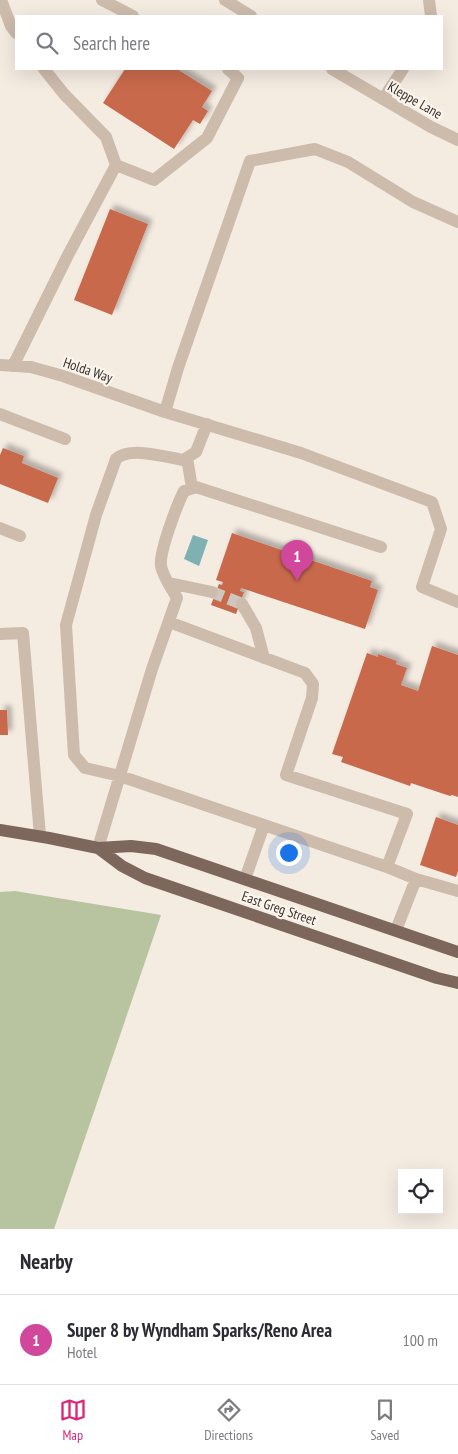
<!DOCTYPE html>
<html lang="en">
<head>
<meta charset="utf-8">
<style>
  body { margin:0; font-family:"PT Sans Narrow",sans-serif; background:#f2f2f3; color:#2b2b33 }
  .controls { position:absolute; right:15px; bottom:15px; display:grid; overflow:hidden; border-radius:0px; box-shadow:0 5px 20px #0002 }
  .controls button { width:45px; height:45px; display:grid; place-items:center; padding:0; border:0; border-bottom:1px solid #e1e1e2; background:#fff; color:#2b2b33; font:25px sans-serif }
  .you { position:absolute; left:288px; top:852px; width:18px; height:18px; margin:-12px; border:4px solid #fff; border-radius:50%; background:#1a73e8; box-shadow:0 0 0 8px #1a73e833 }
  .badge { display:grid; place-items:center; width:32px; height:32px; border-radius:50%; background:#db2777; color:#fff; font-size:16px; font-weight:700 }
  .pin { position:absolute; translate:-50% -41px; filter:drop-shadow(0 1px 2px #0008) }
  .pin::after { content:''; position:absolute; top:26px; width:18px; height:15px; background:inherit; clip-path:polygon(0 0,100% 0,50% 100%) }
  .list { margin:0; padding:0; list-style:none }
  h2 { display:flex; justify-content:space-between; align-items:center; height:65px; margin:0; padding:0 20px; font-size:21px }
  h2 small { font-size:16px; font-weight:400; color:#7c7c81 }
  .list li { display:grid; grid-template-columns:32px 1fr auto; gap:15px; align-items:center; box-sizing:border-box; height:90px; padding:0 20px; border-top:1px solid #e1e1e2 }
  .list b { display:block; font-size:19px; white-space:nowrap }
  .list p { margin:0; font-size:16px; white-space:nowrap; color:#7c7c81 }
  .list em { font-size:16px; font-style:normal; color:#7c7c81 }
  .icon { flex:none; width:28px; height:28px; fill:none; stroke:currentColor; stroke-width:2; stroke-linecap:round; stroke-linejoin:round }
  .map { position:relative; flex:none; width:458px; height:1229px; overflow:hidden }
  .search { position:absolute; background:#fff; box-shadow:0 5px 20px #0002; left:15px; right:15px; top:15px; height:55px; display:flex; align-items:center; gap:12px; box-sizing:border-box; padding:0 18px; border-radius:0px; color:#7c7c81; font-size:19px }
  .sheet { height:155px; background:#fff }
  nav { display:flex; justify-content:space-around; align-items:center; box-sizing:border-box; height:70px; border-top:1px solid #e1e1e2; background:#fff; font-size:14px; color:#7c7c81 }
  nav a { display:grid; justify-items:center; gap:2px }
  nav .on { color:#db2777 }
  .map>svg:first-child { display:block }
  .green { fill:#b8c4a0 }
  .water { fill:#7fb0b2 }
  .building { fill:#c8694b; filter:url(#shadow) }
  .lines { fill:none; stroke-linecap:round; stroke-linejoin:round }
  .minor-tunnel { stroke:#cfc6bd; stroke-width:12; stroke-dasharray:12 6; stroke-linecap:butt }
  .minor { stroke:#cdbbac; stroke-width:12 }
  .major { stroke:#7d675c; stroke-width:12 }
  .labels { text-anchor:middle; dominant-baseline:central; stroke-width:4.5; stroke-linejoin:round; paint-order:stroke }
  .street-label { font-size:14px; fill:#3b302b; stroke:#fbf5ee }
</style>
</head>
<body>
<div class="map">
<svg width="458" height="1229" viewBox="0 0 458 1229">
  <defs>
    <filter id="shadow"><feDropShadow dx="4.5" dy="-4.5" stdDeviation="2.5" flood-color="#0004"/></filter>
  </defs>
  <rect width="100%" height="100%" fill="#f4ebe1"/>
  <!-- green -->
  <path class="green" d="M15,891L161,915L54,1229H0V892Z"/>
  <!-- water -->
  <path class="water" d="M193,535L208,540L199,566L184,559Z"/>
  <!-- building -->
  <path class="building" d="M125,69H177L212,91L202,107L208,111L200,124L193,120L174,149L103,103Z
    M110,209L148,224L112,315L74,300Z
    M3,448L24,456L22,463L58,478L48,503L0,484V455Z
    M232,533L372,581L370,587L378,590L365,629L241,588L240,591L244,592L236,614L211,605L219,584L222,585L223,582L216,580Z
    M432,646L458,655V797L452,795L450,796L411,783L410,786L341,762L343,757L332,754L367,653L378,657V654L397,661L396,664L407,668L401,685L418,691Z
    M0,710H7L8,735H0Z
    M436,817L458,825V871L456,877L420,865Z"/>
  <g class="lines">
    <!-- minor-tunnel -->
    <path class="minor-tunnel" d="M212,592L242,604"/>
    <!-- minor -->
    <path class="minor" d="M1,0L11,26L16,33
      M102,0L133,16
      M225,0L251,16
      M429,0L431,16
      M332,69L431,127L458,140
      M383,99L403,69
      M116,165L154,180L207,138L238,78L228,69
      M0,365L31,367L63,376L165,412L301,453L432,502L441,529L422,587L458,602
      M13,366L68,255L116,165L106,137L64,94L44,69
      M165,412L178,368L250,161L315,149L348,162L413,202L458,222
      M0,414L65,439
      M187,458L192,488
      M0,528L20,536
      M169,583L212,592
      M242,604L256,628L264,658
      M169,622L305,673L313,684L312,698L286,775L407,814L387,867L120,776L85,768L74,755L66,625L96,515L116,459C130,446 165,457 183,460L196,452L207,424
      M0,634L23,633L40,836
      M98,848L152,669L177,598C172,589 163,577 161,566C159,552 177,505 184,491L196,487L381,547
      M387,867L416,879L396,930
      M245,879L264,825
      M416,879L458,891"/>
    <!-- major -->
    <path class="major" d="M0,830L49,838L98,848L131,846L156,849L458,952
      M98,848L122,866L145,878L437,978L458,983"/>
  </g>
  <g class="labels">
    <!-- street labels -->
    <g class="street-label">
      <text transform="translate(415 100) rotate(30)">Kleppe Lane</text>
      <text transform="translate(88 370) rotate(19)">Holda Way</text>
      <text transform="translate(279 908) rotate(19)">East Greg Street</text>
    </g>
  </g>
</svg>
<div class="controls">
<button><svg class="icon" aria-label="locate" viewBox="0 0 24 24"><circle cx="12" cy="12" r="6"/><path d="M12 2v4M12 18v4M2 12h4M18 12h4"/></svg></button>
</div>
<div class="you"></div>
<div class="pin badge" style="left:297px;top:581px;background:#d1479c">1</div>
<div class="search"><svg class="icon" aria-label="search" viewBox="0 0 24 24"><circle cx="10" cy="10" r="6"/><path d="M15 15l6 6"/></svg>Search here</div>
</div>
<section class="sheet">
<h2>Nearby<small></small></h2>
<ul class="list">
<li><span class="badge" style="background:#d1479c">1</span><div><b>Super 8 by Wyndham Sparks/Reno Area</b><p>Hotel</p></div><em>100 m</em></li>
</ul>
</section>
<nav>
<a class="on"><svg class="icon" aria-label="map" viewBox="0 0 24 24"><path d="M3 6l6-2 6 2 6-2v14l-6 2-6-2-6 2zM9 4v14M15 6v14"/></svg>Map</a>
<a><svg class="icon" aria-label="directions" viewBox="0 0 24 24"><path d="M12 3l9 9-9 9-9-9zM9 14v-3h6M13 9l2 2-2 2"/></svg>Directions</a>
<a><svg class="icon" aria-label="saved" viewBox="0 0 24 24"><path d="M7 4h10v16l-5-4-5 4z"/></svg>Saved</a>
</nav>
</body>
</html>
